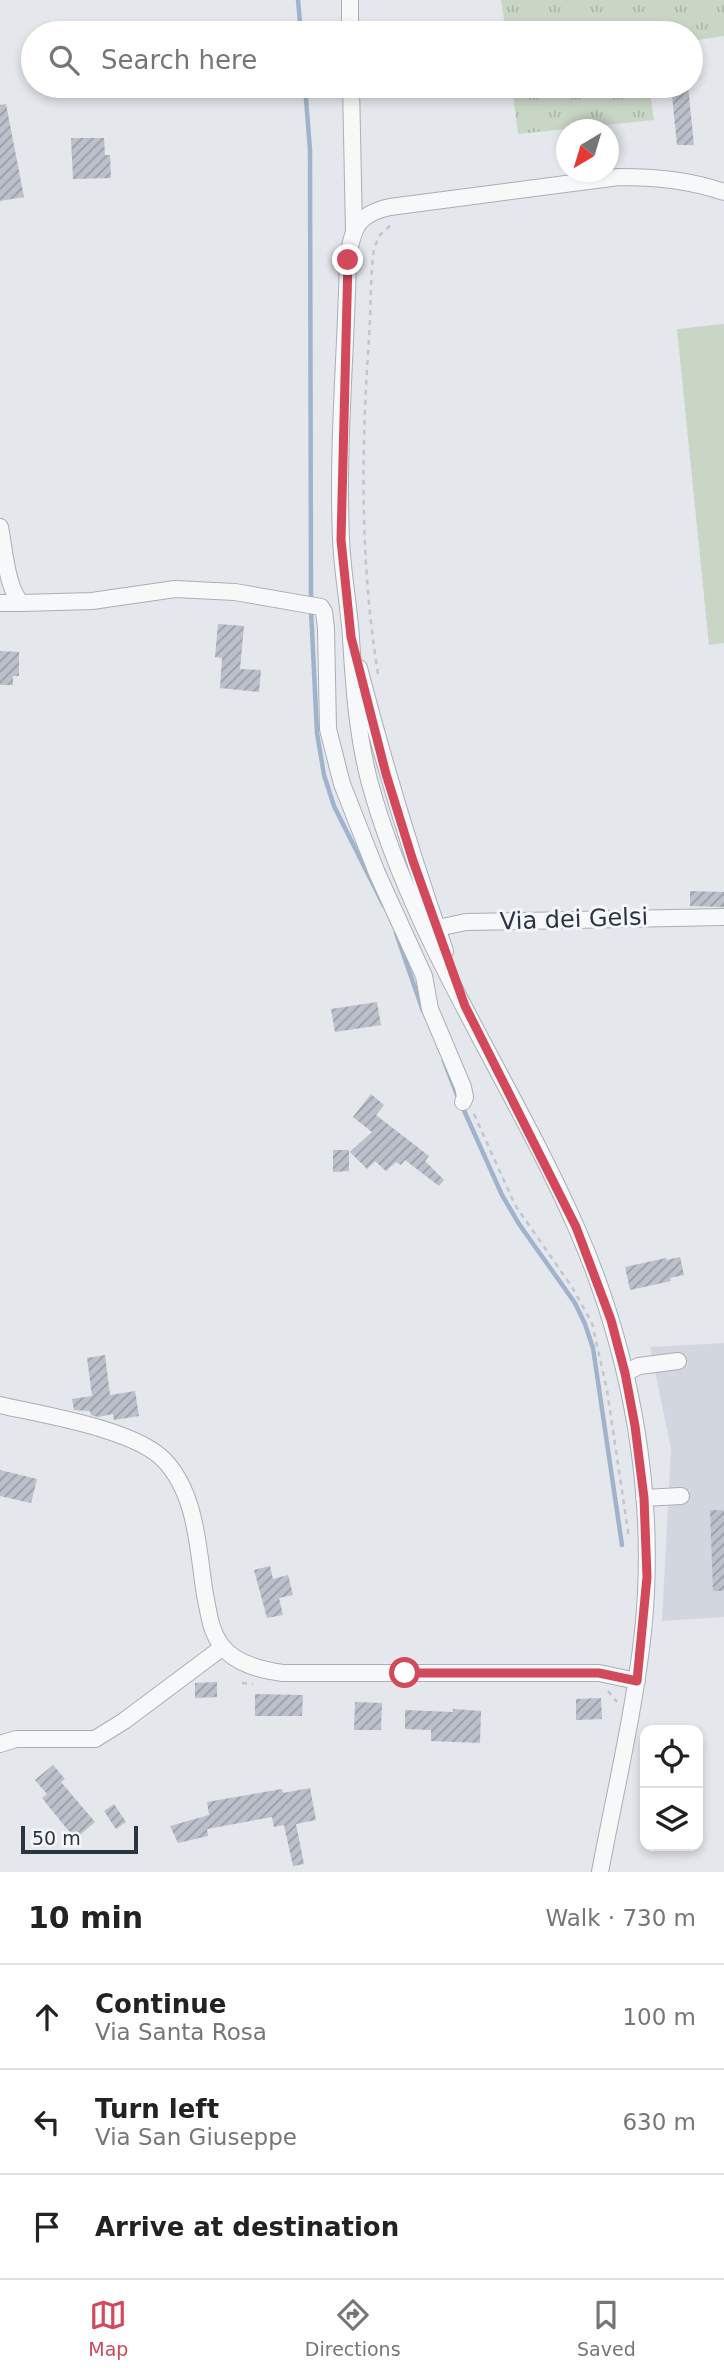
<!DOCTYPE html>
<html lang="en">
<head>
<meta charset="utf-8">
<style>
  body { margin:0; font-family:"DejaVu Sans",sans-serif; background:#f2f2f2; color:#222 }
  .controls { position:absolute; right:21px; bottom:21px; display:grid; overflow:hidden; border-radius:14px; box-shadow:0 4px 10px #0003 }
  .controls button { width:63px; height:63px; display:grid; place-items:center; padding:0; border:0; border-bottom:2px solid #e0e0e0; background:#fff; color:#222; font:35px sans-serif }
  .compass { position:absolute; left:556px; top:119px; width:63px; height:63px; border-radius:50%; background:#fff; box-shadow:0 4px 10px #0003; rotate:218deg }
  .scale { position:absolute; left:21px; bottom:18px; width:117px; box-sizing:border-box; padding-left:7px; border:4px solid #2b3445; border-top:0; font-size:19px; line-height:24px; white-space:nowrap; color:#2b3445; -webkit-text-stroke:5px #f4f6f9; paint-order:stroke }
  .stop { position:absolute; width:21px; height:21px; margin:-16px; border:5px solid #d1495b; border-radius:50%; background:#fff }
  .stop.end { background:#d1495b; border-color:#fff; box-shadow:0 2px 7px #0008 }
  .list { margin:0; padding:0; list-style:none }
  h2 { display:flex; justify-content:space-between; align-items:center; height:91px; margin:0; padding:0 28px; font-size:30px }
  h2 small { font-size:23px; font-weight:400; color:#767676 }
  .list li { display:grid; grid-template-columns:46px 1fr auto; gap:21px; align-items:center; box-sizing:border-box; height:105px; padding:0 28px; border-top:2px solid #e0e0e0 }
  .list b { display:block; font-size:26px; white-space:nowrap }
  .list p { margin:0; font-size:23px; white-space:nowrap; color:#767676 }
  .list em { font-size:23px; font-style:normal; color:#767676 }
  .icon { flex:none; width:38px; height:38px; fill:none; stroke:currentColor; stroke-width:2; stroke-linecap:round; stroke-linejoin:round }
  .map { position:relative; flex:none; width:724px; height:1872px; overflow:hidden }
  .search { position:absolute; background:#fff; box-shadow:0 4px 10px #0003; left:21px; right:21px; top:21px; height:77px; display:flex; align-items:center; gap:18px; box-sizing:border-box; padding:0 24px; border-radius:38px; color:#767676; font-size:26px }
  .sheet { height:406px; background:#fff }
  nav { display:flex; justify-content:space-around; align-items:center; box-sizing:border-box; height:98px; border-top:2px solid #e0e0e0; background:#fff; font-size:19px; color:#767676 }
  nav a { display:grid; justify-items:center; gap:4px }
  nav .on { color:#d1495b }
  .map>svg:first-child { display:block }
  .built { fill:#d2d6de }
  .grass { fill:url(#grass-tufts) }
  .garden { fill:#c9d6c5 }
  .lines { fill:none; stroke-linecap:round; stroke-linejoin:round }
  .stream { stroke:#9fb4cc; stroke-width:4.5 }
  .building { fill:url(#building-hatch) }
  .minor-casing { stroke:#a9aeb7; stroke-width:18 }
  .path { stroke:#c2c5cb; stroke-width:2.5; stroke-dasharray:5 5; stroke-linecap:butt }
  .minor { stroke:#f7f8fa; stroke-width:16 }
  .route { stroke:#d1495b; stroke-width:9 }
  .labels { text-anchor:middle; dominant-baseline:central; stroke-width:6; stroke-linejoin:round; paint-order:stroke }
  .street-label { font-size:24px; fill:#2b3445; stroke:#f4f6f9 }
</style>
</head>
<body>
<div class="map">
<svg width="724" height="1872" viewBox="0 0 724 1872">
  <defs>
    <pattern id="grass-tufts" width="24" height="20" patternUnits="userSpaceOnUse" patternTransform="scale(1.75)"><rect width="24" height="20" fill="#c9d6c5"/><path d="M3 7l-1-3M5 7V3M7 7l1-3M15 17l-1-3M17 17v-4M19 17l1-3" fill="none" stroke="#adb8ab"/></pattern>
    <pattern id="building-hatch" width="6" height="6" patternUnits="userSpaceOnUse" patternTransform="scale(1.75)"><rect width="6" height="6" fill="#bbc0ca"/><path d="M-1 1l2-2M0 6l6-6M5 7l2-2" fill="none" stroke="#989da6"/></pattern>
  </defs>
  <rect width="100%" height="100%" fill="#e4e7ec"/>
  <!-- built -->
  <path class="built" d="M724,1343V1617L662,1621L671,1449L650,1347Z"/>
  <!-- grass -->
  <path class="grass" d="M501,0H724V36L691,41V33H506Z
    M512,86H649L654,120L518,134Z"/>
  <!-- garden -->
  <path class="garden" d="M724,324V643L709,645L677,329Z"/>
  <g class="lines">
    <!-- stream -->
    <path class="stream" d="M298,0L301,33
      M305,86L310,150L311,601
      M311,610L317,733L324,775L334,806L384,906
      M396,933L423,1011
      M444,1061L457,1095
      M462,1106L502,1195L519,1224L575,1303L585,1324L593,1348L622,1545"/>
  </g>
  <!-- building -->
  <path class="building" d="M671,86H688L694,145H677Z
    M6,104L24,197L0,201V105Z
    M71,138H104L105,155H110L111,178L73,179Z
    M218,624L244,626L240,669L261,670L259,692L220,688L222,658L215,657Z
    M0,651L19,652V676H13V685H0Z
    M690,891L724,892V907L690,906Z
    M377,1002L381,1025L335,1032L331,1009Z
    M371,1094L384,1105L376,1115L429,1156L425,1161L444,1180L439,1186L405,1160L401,1165L396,1162L386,1171L375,1161L367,1169L350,1152L372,1132L353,1117Z
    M333,1150H349V1171L333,1172Z
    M680,1257L684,1275L670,1278L671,1281L630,1290L625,1267L666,1258L667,1260Z
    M105,1355L110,1395L135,1391L139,1416L114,1420L113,1414L98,1417L91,1415L90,1411L74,1410L72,1399L92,1396L87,1358Z
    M0,1470L37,1479L31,1503L0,1496Z
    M710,1510H724V1591H713Z
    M270,1566L273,1579L288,1575L293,1595L279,1598L283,1615L267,1618L254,1570Z
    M217,1682V1697L195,1698V1683Z
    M255,1694L303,1695L302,1716H255Z
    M601,1698L602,1719L576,1720V1699Z
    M355,1702L382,1703L381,1730H354Z
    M453,1709L481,1711L480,1743L431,1741V1730L405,1729V1710L453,1712Z
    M53,1765L65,1779L61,1782L95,1822L75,1839L42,1798L47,1794L35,1780Z
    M310,1788L316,1820L296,1824L304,1864L293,1866L284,1825L274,1827L272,1817L207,1829L208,1836L178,1843L170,1826L209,1815L207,1802L282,1789L283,1793Z
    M114,1804L126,1822L116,1829L104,1811Z"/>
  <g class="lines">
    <defs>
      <path id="minor" d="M350,0V33
        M351,86L354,231
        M0,527C4,546 7,592 22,603L92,601L175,589L235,592L321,607L324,612L326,628L328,729L342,784L377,873L424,976L430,1009L463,1087L465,1097L463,1102
        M0,603H22
        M359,668C384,764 412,857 445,951
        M428,930L466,922L724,917
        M625,1373L639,1366L678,1361
        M0,1405C43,1415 135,1429 164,1460C197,1494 198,1551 205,1595C209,1613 210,1630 221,1645C235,1664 261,1670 283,1673H599L637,1681
        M644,1498L681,1496
        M0,1744L16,1739H95L124,1721L223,1647
        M600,1872C615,1792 634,1713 643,1632C657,1496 632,1355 577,1229C511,1078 412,940 369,780C357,732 354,687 351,638C349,605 342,571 341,538C337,446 346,353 348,260C352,229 357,214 390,207L619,177C657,177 688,180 724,192"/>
    </defs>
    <!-- minor casing -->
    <use href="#minor" class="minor-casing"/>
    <!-- path -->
    <path class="path" d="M378,674C360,562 361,451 369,339C371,309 370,278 374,248L380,235L393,223
      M474,1114L515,1205L572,1287L592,1323L607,1390L629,1538
      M242,1683L253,1684
      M608,1691L617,1702"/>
    <!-- minor -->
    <use href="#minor" class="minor"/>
  </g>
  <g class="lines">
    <!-- route -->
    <path class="route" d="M348,260L341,540L351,637L386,774L413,861L465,1006L576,1227L611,1320L625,1373L635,1426L644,1498L647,1577L637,1681L599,1673H405"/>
  </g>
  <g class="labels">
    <!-- street labels -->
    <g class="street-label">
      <text transform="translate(574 919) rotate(-2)">Via dei Gelsi</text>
    </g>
  </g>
</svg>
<div class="controls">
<button><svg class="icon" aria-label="locate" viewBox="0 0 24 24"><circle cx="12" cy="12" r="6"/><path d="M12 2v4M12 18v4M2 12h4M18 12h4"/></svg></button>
<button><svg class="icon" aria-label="layers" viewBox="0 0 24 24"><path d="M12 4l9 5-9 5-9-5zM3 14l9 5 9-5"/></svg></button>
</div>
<svg class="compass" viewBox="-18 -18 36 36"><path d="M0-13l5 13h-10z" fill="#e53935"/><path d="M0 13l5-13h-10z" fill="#767676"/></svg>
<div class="scale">50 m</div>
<div class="stop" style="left:405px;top:1673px"></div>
<div class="stop end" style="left:348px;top:260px"></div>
<div class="search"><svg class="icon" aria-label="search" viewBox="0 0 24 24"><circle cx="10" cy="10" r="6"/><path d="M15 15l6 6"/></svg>Search here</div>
</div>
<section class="sheet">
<h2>10 min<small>Walk · 730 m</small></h2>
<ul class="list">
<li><svg class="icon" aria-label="ahead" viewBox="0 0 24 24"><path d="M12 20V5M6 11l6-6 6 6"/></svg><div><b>Continue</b><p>Via Santa Rosa</p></div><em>100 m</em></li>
<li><svg class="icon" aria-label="left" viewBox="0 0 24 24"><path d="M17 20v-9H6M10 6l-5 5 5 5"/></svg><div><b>Turn left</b><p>Via San Giuseppe</p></div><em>630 m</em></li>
<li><svg class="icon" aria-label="arrive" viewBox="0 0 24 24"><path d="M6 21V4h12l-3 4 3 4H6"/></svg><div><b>Arrive at destination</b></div></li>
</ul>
</section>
<nav>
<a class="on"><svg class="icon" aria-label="map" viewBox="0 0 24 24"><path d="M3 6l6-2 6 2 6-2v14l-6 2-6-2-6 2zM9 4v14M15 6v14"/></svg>Map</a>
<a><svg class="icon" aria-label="directions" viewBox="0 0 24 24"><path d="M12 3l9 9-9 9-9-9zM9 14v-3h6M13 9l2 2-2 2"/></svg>Directions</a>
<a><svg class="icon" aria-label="saved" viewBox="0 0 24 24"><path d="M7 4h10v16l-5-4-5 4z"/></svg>Saved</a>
</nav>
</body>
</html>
